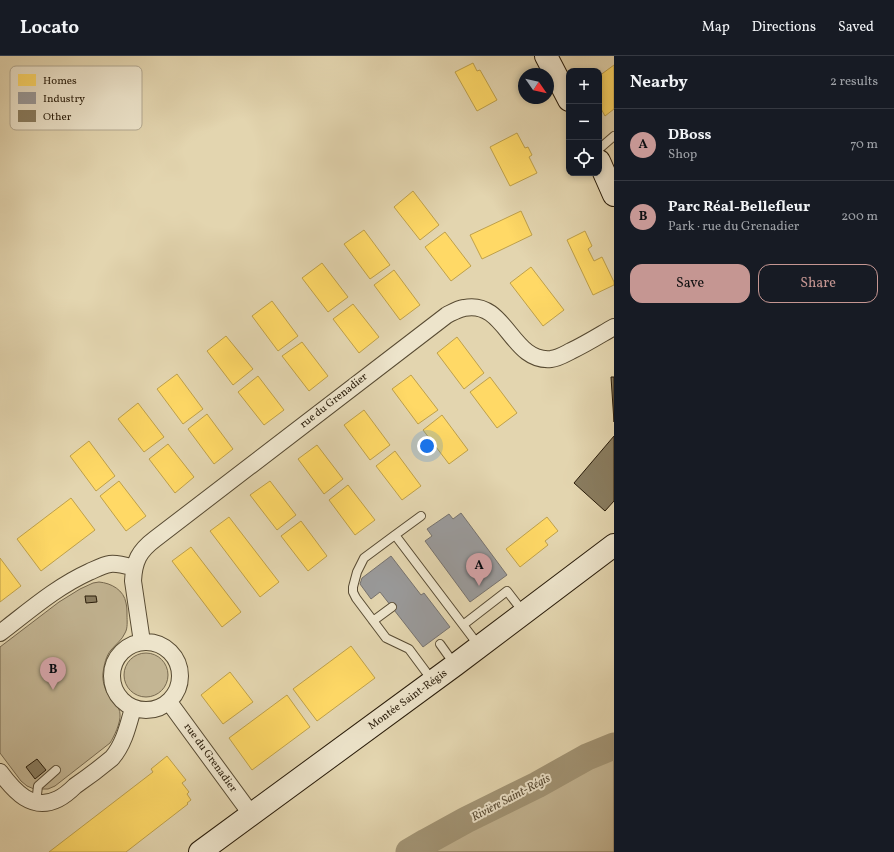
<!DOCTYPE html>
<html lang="en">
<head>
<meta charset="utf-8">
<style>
  body { margin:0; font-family:Vollkorn,serif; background:#20242c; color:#f1f3f6 }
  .controls { position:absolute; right:12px; top:12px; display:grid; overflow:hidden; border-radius:8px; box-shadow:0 2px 6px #0003 }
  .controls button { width:36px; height:36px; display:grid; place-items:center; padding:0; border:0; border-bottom:1px solid #363941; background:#171b24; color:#f1f3f6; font:20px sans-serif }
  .compass { position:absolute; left:518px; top:12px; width:36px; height:36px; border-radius:50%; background:#171b24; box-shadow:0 2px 6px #0003; rotate:124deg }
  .you { position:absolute; left:427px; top:390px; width:14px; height:14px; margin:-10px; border:3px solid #fff; border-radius:50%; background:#1a73e8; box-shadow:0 0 0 6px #1a73e833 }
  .badge { display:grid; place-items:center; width:26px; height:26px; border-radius:50%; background:#c59692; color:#111; font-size:13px; font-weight:700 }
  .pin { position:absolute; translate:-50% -33px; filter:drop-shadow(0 1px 2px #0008) }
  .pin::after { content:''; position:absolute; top:21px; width:14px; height:12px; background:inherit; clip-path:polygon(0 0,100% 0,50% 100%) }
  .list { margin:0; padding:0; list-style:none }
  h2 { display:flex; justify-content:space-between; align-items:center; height:52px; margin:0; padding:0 16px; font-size:17px }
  h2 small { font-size:13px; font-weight:400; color:#9ea1a6 }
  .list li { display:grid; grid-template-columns:26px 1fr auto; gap:12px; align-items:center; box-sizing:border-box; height:72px; padding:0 16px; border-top:1px solid #363941 }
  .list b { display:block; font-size:15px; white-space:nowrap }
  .list p { margin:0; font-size:13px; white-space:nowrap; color:#9ea1a6 }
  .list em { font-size:13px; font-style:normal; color:#9ea1a6 }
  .actions { display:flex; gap:8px; padding:12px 16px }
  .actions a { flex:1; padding:9px 0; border:1px solid #c59692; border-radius:12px; text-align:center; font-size:14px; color:#c59692 }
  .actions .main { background:#c59692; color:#111 }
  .icon { flex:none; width:22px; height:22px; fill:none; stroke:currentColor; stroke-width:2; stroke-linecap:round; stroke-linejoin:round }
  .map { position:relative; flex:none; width:614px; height:796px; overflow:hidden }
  header { display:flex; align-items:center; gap:24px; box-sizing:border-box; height:56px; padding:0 20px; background:#171b24; border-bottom:1px solid #363941 }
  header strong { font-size:19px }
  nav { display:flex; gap:22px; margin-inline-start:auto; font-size:14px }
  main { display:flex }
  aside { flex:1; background:#171b24 }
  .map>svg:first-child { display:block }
  .green { fill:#c3b593; stroke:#76684e }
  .homes { fill:#ffd966; stroke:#bea04a }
  .industry { fill:#999; stroke:#77736e }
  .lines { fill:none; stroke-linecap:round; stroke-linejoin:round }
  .river { stroke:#a39677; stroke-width:27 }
  .building { fill:#897c5f; stroke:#281b09 }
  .lane-casing { stroke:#574a32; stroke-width:10 }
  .street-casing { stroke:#574a32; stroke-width:18 }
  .secondary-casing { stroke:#281b09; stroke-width:24 }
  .lane { stroke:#ede4cb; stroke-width:8 }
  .street { stroke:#ede4cb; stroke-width:16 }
  .secondary { stroke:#ede4cb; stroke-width:22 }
  .labels { text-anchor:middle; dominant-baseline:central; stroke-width:4; stroke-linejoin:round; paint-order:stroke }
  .street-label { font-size:11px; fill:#281b09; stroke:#ede4cb }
  .water-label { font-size:12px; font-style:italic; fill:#594c35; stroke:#ede4cb }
  .key { fill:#ede4cb; stroke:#b2a891; stroke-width:1 }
  .key-label { font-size:11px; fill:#281b09 }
</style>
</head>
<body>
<header>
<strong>Locato</strong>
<nav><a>Map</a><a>Directions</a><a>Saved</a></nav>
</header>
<main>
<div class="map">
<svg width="614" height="796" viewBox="0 0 614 796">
  <rect width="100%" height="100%" fill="#e3d5af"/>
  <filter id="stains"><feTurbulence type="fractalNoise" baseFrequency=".005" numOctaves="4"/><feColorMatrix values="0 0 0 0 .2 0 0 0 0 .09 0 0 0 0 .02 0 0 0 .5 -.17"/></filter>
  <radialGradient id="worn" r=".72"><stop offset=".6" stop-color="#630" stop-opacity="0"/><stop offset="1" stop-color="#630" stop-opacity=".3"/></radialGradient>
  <!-- green -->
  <path class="green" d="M99,526C111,527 124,534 126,547C127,551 127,555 127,559C127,565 128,572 125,577C122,584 116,588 111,594C106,600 104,609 103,617C102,624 105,634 109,640C113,646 120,651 120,658C121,666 114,681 110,687L55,730L48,733H34L27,730L21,725L0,697V591L59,546L80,533L93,527Z
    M124 619a22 22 0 1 1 44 0a22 22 0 1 1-44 0Z
    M614,699V796H424L465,771L579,714Z"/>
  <!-- homes -->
  <path class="homes" d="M473,7L477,15L480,14L497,44L477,55L455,16Z
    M614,9V53L605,60L599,49V20Z
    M517,77L525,92L528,91L532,99L529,101L537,117L510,130L490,91Z
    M413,135L439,169L420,184L394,151Z
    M521,155L532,179L482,203L470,179Z
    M364,174L390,209L370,223L344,188Z
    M585,175L592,190L588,193L594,205L602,201L614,226V229L593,239L567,184Z
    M445,176L471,210L451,225L425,191Z
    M322,207L348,241L328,256L302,222Z
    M531,211L564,254L543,270L510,227Z
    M394,214L420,249L400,264L374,229Z
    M272,245L298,280L278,295L252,260Z
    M353,248L379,281L359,297L333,263Z
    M226,280L253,313L233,329L207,295Z
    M457,281L484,317L464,333L437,297Z
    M302,286L328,320L309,335L282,300Z
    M177,318L203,353L183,368L157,333Z
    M411,319L438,354L418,368L392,333Z
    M258,320L284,354L264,369L238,336Z
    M490,321L517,357L497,372L470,336Z
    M138,347L164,381L144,396L118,363Z
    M364,354L390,389L370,404L344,369Z
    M207,358L233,393L214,408L188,373Z
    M442,359L468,394L449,408L423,374Z
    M89,385L115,420L96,435L70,400Z
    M168,388L194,421L175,437L149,403Z
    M317,389L343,423L324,438L298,403Z
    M395,395L421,430L402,444L376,410Z
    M119,425L146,460L126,475L100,440Z
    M270,425L296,459L277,474L250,439Z
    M348,429L375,464L355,479L329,444Z
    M71,442L95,474L41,515L17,483Z
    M229,461L279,526L260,541L210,475Z
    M547,461L558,475L545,485L548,489L520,511L506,493Z
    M301,465L327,500L308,515L281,480Z
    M191,491L241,556L222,571L172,505Z
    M0,502L21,530L0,546Z
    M351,590L375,622L317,665L293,633Z
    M230,616L253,646L223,668L201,639Z
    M287,639L310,671L252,714L229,682Z
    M167,700L186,724L182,727L189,736L187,738L191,744L187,747L188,748L126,796H49L153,716L151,713Z"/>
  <!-- industry -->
  <path class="industry" d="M461,457L507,519L470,546L425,485L432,480L427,473L449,458L453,463Z
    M391,500L421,539L424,537L450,571L423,591L380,536L371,543L360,528L362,522Z"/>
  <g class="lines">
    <!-- river -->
    <path class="river" d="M409,796L426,786L466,764L537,729L587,701L614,690"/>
  </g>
  <!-- building -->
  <path class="building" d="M611,321H614V366Z
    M614,380V445L605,455L574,427Z
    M85,540H96L97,546L86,547Z
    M37,703L46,714L35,723L26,711Z"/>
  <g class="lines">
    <defs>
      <path id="lane" d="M599,93L614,80
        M395,479L421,460
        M373,565L392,551
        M463,569L507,535L524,557
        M440,588L455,609
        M432,624L409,593L386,582L356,542L353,536V531L357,516L364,502L395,479L479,590
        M36,747L38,730L56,714"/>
      <path id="street" d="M0,577C29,555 56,531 89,516C96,513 103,509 110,508C118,507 127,510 134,512
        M112 620a34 34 0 1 1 68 0a34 34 0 1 1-68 0Z
        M142,586L133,525C134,505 139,495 155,483L447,259C453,256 458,253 464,252C506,243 511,307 551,303C559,302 565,298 571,295C586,288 600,279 614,271
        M169,646L251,758
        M0,716C14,735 32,756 58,743C64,740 70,735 75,730C88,721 100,712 112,702C124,688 128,670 133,652"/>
      <path id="secondary" d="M546,0L569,44
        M599,105L614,139
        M200,796L455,609L614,489"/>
    </defs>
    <!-- lane casing -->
    <use href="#lane" class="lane-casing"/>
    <!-- street casing -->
    <use href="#street" class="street-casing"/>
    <!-- secondary casing -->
    <use href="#secondary" class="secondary-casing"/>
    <!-- lane -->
    <use href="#lane" class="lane"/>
    <!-- street -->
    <use href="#street" class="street"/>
    <!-- secondary -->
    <use href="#secondary" class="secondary"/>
  </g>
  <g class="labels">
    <!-- street labels -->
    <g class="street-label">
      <text transform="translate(334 345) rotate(-38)">rue du Grenadier</text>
      <text transform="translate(408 644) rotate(-36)">Montée Saint-Régis</text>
      <text transform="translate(210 702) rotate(54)">rue du Grenadier</text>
    </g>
    <!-- water labels -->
    <g class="water-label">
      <text transform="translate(511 742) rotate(-28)">Rivière Saint-Régis</text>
    </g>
  </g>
  <!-- legend -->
  <rect x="10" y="10" width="132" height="64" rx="6" class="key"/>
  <rect x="18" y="18" width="18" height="12" fill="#ffd966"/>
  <rect x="18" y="36" width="18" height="12" fill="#999"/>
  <rect x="18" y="54" width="18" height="12" fill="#897c5f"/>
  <g class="key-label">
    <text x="43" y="28">Homes</text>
    <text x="43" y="46">Industry</text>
    <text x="43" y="64">Other</text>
  </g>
  <rect width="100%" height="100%" filter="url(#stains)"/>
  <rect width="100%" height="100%" fill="url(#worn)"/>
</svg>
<div class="controls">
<button>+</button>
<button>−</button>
<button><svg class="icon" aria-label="locate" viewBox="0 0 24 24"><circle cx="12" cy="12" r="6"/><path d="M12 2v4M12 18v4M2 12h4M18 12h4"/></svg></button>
</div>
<svg class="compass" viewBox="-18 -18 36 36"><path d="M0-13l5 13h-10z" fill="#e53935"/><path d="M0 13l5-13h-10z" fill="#9ea1a6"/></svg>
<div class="you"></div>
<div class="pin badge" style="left:479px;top:530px">A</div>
<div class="pin badge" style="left:53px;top:634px">B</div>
</div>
<aside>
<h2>Nearby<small>2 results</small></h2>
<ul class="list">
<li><span class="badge">A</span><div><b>DBoss</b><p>Shop</p></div><em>70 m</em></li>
<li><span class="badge">B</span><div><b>Parc Réal-Bellefleur</b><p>Park · rue du Grenadier</p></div><em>200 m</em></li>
</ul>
<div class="actions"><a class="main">Save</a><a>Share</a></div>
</aside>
</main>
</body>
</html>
